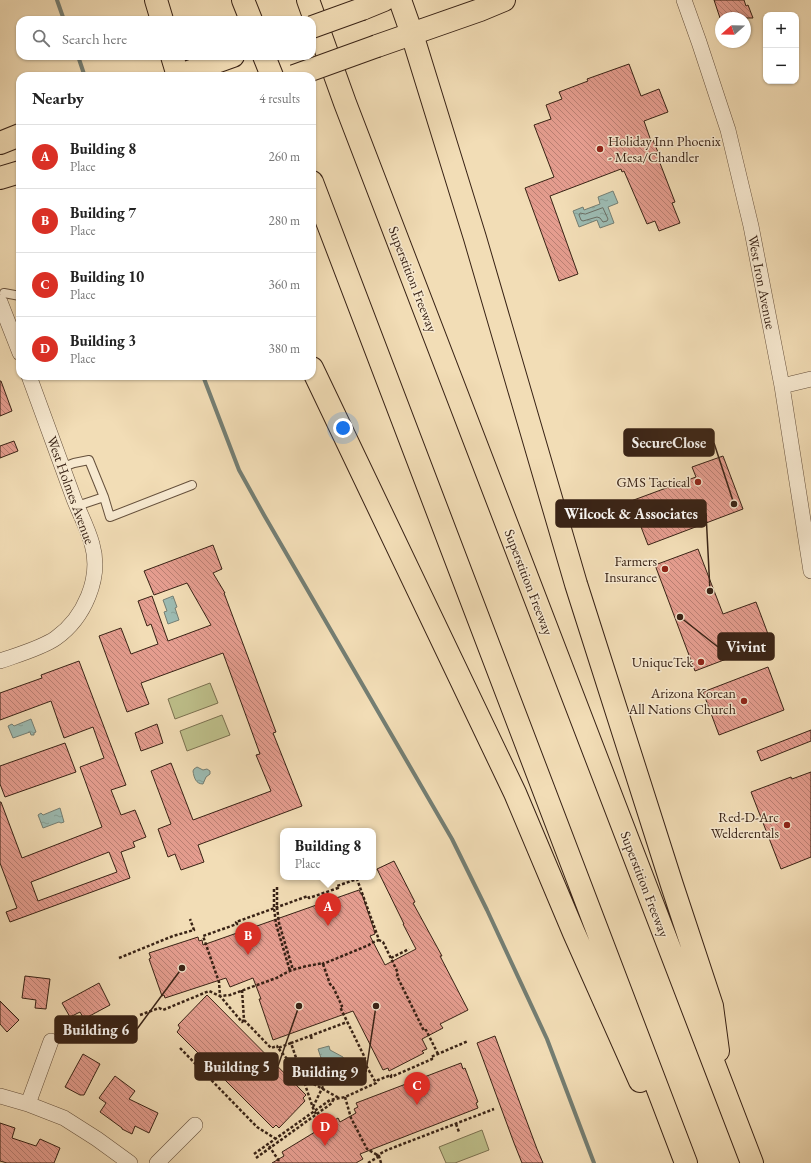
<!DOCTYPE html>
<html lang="en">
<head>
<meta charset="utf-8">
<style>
  body { margin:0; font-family:"EB Garamond",serif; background:#f6f6f6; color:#222 }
  .controls { position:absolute; right:12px; top:12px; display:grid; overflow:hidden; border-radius:8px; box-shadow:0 1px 3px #0004 }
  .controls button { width:36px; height:36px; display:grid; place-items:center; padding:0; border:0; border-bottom:1px solid #e0e0e0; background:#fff; color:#222; font:20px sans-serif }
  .compass { position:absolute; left:715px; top:12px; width:36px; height:36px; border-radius:50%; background:#fff; box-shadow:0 1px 3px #0004; rotate:250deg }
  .you { position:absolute; left:343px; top:428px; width:14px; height:14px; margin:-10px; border:3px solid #fff; border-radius:50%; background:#1a73e8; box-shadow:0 0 0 6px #1a73e833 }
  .badge { display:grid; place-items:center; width:26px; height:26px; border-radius:50%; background:#d93025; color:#fff; font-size:13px; font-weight:700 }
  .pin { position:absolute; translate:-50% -33px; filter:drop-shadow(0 1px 2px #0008) }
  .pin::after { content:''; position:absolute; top:21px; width:14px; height:12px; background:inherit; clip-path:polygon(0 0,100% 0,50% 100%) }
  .popup { position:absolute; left:280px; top:828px; width:96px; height:52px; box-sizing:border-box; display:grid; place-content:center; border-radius:8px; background:#fff; filter:drop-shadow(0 1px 3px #0005); font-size:13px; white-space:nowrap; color:#767676 }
  .popup b { font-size:15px; color:#222 }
  .popup::after { content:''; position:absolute; left:50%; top:100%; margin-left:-8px; border:8px solid transparent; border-top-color:#fff }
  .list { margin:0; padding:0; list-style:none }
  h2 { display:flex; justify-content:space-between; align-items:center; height:52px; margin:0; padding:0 16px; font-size:17px }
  h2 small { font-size:13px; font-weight:400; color:#767676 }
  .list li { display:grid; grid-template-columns:26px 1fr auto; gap:12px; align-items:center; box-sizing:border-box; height:64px; padding:0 16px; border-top:1px solid #e0e0e0 }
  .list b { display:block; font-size:15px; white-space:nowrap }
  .list p { margin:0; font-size:13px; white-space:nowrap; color:#767676 }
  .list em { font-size:13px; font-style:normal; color:#767676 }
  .icon { flex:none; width:22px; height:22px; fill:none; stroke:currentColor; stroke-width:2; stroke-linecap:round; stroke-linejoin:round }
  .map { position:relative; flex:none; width:811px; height:1163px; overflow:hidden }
  .search { position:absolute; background:#fff; box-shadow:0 1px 3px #0004; left:16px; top:16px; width:300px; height:44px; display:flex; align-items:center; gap:10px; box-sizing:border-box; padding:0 14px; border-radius:12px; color:#767676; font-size:15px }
  .panel { position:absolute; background:#fff; box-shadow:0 1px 3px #0004; left:16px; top:72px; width:300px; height:308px; border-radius:12px }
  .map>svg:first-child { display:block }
  .pitch { fill:#bec08b; stroke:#7b7150 }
  .water { fill:url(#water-ripples); stroke:#747e73 }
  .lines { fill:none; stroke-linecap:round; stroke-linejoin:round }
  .shore { stroke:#6a6e64; stroke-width:1 }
  .stream { stroke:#747e73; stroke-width:4 }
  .building { fill:url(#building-back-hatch); stroke:#382215; fill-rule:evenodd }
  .service-casing { stroke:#66513d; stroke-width:10 }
  .minor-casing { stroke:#66513d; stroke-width:16 }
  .primary-casing { stroke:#382215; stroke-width:24 }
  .motorway-casing { stroke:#382215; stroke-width:24 }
  .path { stroke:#382215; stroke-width:2.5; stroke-dasharray:3 2; stroke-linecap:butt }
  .service { stroke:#f7e9d0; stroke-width:8 }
  .minor { stroke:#f7e9d0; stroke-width:15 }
  .primary { stroke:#f2ddb6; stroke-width:22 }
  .motorway { stroke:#f2ddb6; stroke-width:22 }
  .primary-bridge-casing { stroke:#382215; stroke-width:24; stroke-linecap:butt }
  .primary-bridge { stroke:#f2ddb6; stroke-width:22 }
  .poi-dot { fill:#8f2418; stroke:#f7e9d0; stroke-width:1.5 }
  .labels { text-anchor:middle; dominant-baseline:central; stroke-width:3; stroke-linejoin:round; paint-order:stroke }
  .poi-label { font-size:14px; fill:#382215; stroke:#f7e9d0; text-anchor:end }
  .street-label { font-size:14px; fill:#382215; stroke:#f7e9d0 }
  .leader { fill:none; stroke:#382215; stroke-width:1.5 }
  .callout-dot { fill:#382215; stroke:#f7e9d0; stroke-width:1.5 }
  .callout { fill:#382215; stroke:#382215; stroke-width:1.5 }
  .callout-label { font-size:15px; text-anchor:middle; font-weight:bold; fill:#fff }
</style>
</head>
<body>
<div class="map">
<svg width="811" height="1163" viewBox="0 0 811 1163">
  <defs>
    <pattern id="water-ripples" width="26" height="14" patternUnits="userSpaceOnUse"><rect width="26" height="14" fill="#9cbbb2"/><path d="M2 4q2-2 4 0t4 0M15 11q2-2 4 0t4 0" fill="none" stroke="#87a098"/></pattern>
    <pattern id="building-back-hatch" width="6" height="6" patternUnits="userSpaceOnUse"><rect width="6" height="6" fill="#e59d8f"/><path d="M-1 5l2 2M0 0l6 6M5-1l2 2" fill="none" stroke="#bb8074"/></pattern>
  </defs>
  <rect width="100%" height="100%" fill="#f2ddb6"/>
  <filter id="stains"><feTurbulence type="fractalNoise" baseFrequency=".005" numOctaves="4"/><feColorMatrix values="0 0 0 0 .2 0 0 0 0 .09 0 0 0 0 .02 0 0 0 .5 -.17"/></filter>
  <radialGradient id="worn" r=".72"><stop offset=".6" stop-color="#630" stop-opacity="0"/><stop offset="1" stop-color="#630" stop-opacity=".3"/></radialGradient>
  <!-- pitch -->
  <path class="pitch" d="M210,683L218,703L175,719L168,699Z
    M222,715L230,735L187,751L180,731Z
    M482,1130L489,1150L455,1163H446L439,1147Z"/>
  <!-- water -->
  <path class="water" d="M613,191L618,203L608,207L614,223L600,228L597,220L579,227L573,211L583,207L584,210L600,204L598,197Z
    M173,596L177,607L175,608L179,620L168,624L164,612L167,611L163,600Z
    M31,719L36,732L34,733V735H31L30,732L13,738L8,726L12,724L14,726Z
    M197,767L203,770L207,769L210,771V774L206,777L203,784C196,784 194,778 193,771L194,769Z
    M60,808L64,822L61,823L59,822L43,828L38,815L41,813L43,815Z
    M329,1046L330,1050L343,1057L346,1065L335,1069L333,1063L321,1058L318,1049Z"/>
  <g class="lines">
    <!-- shore -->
    <path class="shore" d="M603,208L608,219L607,221L603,222L600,218L597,217L583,221L581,220L579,215L580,213L585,214Z"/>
    <!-- stream -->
    <path class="stream" d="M57,0L64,20
      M78,56L84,74
      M203,376L239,470L264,515L452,839L487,910L547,1039L594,1163"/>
  </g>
  <!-- building -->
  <path class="building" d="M714,0H744L746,6L748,5L753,18H720Z
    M629,64L641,96L659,89L668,112L644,121L651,141L653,140L660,157L658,158L675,202L672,203L680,223L659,231L655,221L647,224L624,171L622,172L621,169L550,196L578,274L559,281L525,188L554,177L534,125L551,119L546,105L562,99L559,92L588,81L587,79Z
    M0,381H1L12,411L0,416Z
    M14,441L18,451L0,458V446Z
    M723,456L743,509L648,545L631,501L696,477L692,467Z
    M213,545L222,569L213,573L225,593H224L276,732L273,733L302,806L198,845L204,862L181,870L175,854L168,857L158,829L171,824L151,771L171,763L193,820L271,791L256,755L260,754L223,653L141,683L149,704L127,712L99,636L121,628L131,654L158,644L151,624L147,626L138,601L152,596L168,641L211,625L187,583L154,595L144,571Z
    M698,549L723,614L756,602L771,642L695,671L655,565Z
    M79,661L126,785L111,790L121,815L135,810L146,837L133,842L135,847L121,852L130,878L10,922L6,912L17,908L0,863V802H1L22,858L102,827L80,767L104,758L93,727L64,738L51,701L0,720V693L42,678L41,675ZM109,852L117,872L38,901L31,882Z
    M768,667L784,710L719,735L703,692Z
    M157,724L163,743L141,751L135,733Z
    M811,730V741L761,761L757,751Z
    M65,743L76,772L5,797L0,784V766Z
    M811,772V857L781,869L751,792L791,777L792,779Z
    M394,861L415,902L413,903L442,956H440L468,1010L440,1024L443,1028L422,1039L427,1049L422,1051L424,1053L389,1071L388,1068L383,1070L353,1011L273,1040L259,999H261L253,978L230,987L226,978L165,998L164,995L162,996L149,959L151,958L149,953L198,937L199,941L202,940L203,945L359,890L361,894H362L374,930L375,934L370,936L385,965L416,949L403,924H404L377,869Z
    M25,976L50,979L46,1009L35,1008L36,1000L22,998Z
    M99,983L110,1005L84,1019L80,1012L70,1017L62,1003Z
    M207,995L306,1095L303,1098L305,1101L279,1128L276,1125L273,1128L177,1032L180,1028L178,1025Z
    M0,1001L19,1020L7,1032L0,1024Z
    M495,1036L537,1149L543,1163H522L514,1143L477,1043Z
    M83,1054L100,1064L84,1095H80L65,1087Z
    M461,1063L463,1069L465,1068L478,1102L476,1103L478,1108L360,1154L363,1159L356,1163H272L284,1156L282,1152L338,1118L340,1122L356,1113L354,1109L358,1107L356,1103Z
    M115,1076L135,1091L129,1099L158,1113L149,1133L135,1126L132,1134L122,1129V1128L100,1112L106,1103L99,1098Z
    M0,1123L15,1128L12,1138L36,1146L40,1139L60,1148L54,1163H7L0,1161Z"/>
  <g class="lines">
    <defs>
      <path id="service" d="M4,293L20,296
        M63,467L74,463L89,460L104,497
        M77,506L104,497L110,517L192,485"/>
      <path id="minor" d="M684,0L699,42L728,130L751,226L782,386L811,571
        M0,302L20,353
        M782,386L811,379
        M0,661C17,655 42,648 56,638C84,618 102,578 92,544C88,529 80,514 74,499C59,458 44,417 29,376
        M0,1096L28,1104L64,1118L97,1139L130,1163
        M28,1104L51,1041
        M157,1163L195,1125"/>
      <path id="primary" d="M362,9L384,0
        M377,46L480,10L504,0
        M177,76L233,56
        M0,143L20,135
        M0,178L20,172"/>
      <path id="motorway" d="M156,0L162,20
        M243,0L251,20
        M308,0L345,103L752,1163
        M400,0L412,34L475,238L576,584L672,885L712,1006L718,1051
        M172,56L178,76
        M264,56L272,76
        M312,182L686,1163
        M312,368L515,793L574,933L640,1081"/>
    </defs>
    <!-- service casing -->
    <use href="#service" class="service-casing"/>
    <!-- minor casing -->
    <use href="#minor" class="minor-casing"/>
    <!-- primary casing -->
    <use href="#primary" class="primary-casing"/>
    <!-- motorway casing -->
    <use href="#motorway" class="motorway-casing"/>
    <!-- path -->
    <path class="path" d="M277,887V907L279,923L293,970
      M274,889V908L276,924L290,971
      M119,958L173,936L194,930L190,919
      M391,958L409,949
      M323,964L330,984L333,987L342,1006L340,1007L365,1058L363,1060L376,1083
      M242,990L244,1020L242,1022L220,996L219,982L203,936L237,924L236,922L308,896L309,898L338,888L337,886L357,879L379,940L383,942L398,973L397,976L424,1031L426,1030L438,1054
      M140,1015L159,1008L163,1010L209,991L220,996L230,995L279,977C291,968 308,966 323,963V964L369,945L371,943L379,940
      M244,1020L271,1048L277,1046L278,1048
      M311,1036L312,1041
      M291,1043L278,1048L303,1078L339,1098
      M180,1048L257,1127L276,1139L278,1141
      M345,1097L351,1118L367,1149L379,1156L381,1163
      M313,1107L330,1072
      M316,1114L313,1108L291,1043L347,1022
      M456,1124L459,1132
      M269,1146L279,1161
      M254,1154L330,1100L345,1097L376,1083L378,1080L391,1075V1077L432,1059L431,1057L468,1041
      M376,1156L387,1150L494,1109
      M256,1158L332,1103L333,1100
      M368,1163L378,1157"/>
    <!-- service -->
    <use href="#service" class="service"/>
    <!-- minor -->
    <use href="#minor" class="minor"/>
    <!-- primary -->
    <use href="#primary" class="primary"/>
    <!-- motorway -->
    <use href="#motorway" class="motorway"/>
    <defs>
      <path id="primary-bridge" d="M312,27L362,9
        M294,76L377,46"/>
    </defs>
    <!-- primary-bridge casing -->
    <use href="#primary-bridge" class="primary-bridge-casing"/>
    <!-- primary-bridge -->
    <use href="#primary-bridge" class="primary-bridge"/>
  </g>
  <!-- markers -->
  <g class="poi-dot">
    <circle cx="600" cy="149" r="4"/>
    <circle cx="698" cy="482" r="4"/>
    <circle cx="665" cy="569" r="4"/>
    <circle cx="701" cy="662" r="4"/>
    <circle cx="744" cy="701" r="4"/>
    <circle cx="787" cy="825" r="4"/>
  </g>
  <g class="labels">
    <!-- poi labels -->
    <g class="poi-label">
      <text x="608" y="141" text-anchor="start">Holiday Inn Phoenix<tspan x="608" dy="16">- Mesa/Chandler</tspan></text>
      <text x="690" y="482">GMS Tactical</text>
      <text x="657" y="561">Farmers<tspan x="657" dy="16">Insurance</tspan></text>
      <text x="693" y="662">UniqueTek</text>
      <text x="736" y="693">Arizona Korean<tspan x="736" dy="16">All Nations Church</tspan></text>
      <text x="779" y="817">Red-D-Arc<tspan x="779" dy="16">Welderentals</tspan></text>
    </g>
    <!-- street labels -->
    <g class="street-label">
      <text transform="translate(413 279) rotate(69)">Superstition Freeway</text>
      <text transform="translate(762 282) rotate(79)">West Iron Avenue</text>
      <text transform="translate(71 490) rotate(70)">West Holmes Avenue</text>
      <text transform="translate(529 582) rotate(69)">Superstition Freeway</text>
      <text transform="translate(645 884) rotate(69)">Superstition Freeway</text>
    </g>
  </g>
  <!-- callouts -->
  <path class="leader" d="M734 504L714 443M710 591L706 513M680 617L718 647M182 968L137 1029M299 1006L278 1066M376 1006L366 1072"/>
  <g class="callout-dot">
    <circle cx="734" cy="504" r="4"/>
    <circle cx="710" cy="591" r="4"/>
    <circle cx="680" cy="617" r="4"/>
    <circle cx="182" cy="968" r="4"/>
    <circle cx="299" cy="1006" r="4"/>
    <circle cx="376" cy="1006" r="4"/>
  </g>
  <g class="callout">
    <rect x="624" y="429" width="90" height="27" rx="4"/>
    <rect x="556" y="500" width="150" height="27" rx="4"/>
    <rect x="718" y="633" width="56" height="27" rx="4"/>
    <rect x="55" y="1016" width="82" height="27" rx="4"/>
    <rect x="195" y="1053" width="83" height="27" rx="4"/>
    <rect x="284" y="1058" width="82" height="27" rx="4"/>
  </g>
  <g class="callout-label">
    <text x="669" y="448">SecureClose</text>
    <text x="631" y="519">Wilcock &amp; Associates</text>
    <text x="746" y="652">Vivint</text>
    <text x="96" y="1035">Building 6</text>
    <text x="237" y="1072">Building 5</text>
    <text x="325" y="1077">Building 9</text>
  </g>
  <rect width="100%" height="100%" filter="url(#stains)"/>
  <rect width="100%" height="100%" fill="url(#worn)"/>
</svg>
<div class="controls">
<button>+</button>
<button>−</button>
</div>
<svg class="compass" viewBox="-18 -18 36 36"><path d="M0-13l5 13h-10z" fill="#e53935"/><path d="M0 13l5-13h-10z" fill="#767676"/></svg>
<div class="you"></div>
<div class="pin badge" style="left:328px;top:926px">A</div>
<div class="popup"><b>Building 8</b>Place</div>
<div class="pin badge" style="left:248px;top:955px">B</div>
<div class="pin badge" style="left:417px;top:1105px">C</div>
<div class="pin badge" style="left:325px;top:1146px">D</div>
<div class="search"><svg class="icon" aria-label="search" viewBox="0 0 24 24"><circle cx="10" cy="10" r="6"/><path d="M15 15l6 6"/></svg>Search here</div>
<section class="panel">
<h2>Nearby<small>4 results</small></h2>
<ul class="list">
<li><span class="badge">A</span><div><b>Building 8</b><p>Place</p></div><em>260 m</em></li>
<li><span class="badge">B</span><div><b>Building 7</b><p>Place</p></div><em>280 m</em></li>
<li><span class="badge">C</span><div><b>Building 10</b><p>Place</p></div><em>360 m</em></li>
<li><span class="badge">D</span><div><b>Building 3</b><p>Place</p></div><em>380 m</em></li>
</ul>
</section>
</div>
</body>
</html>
